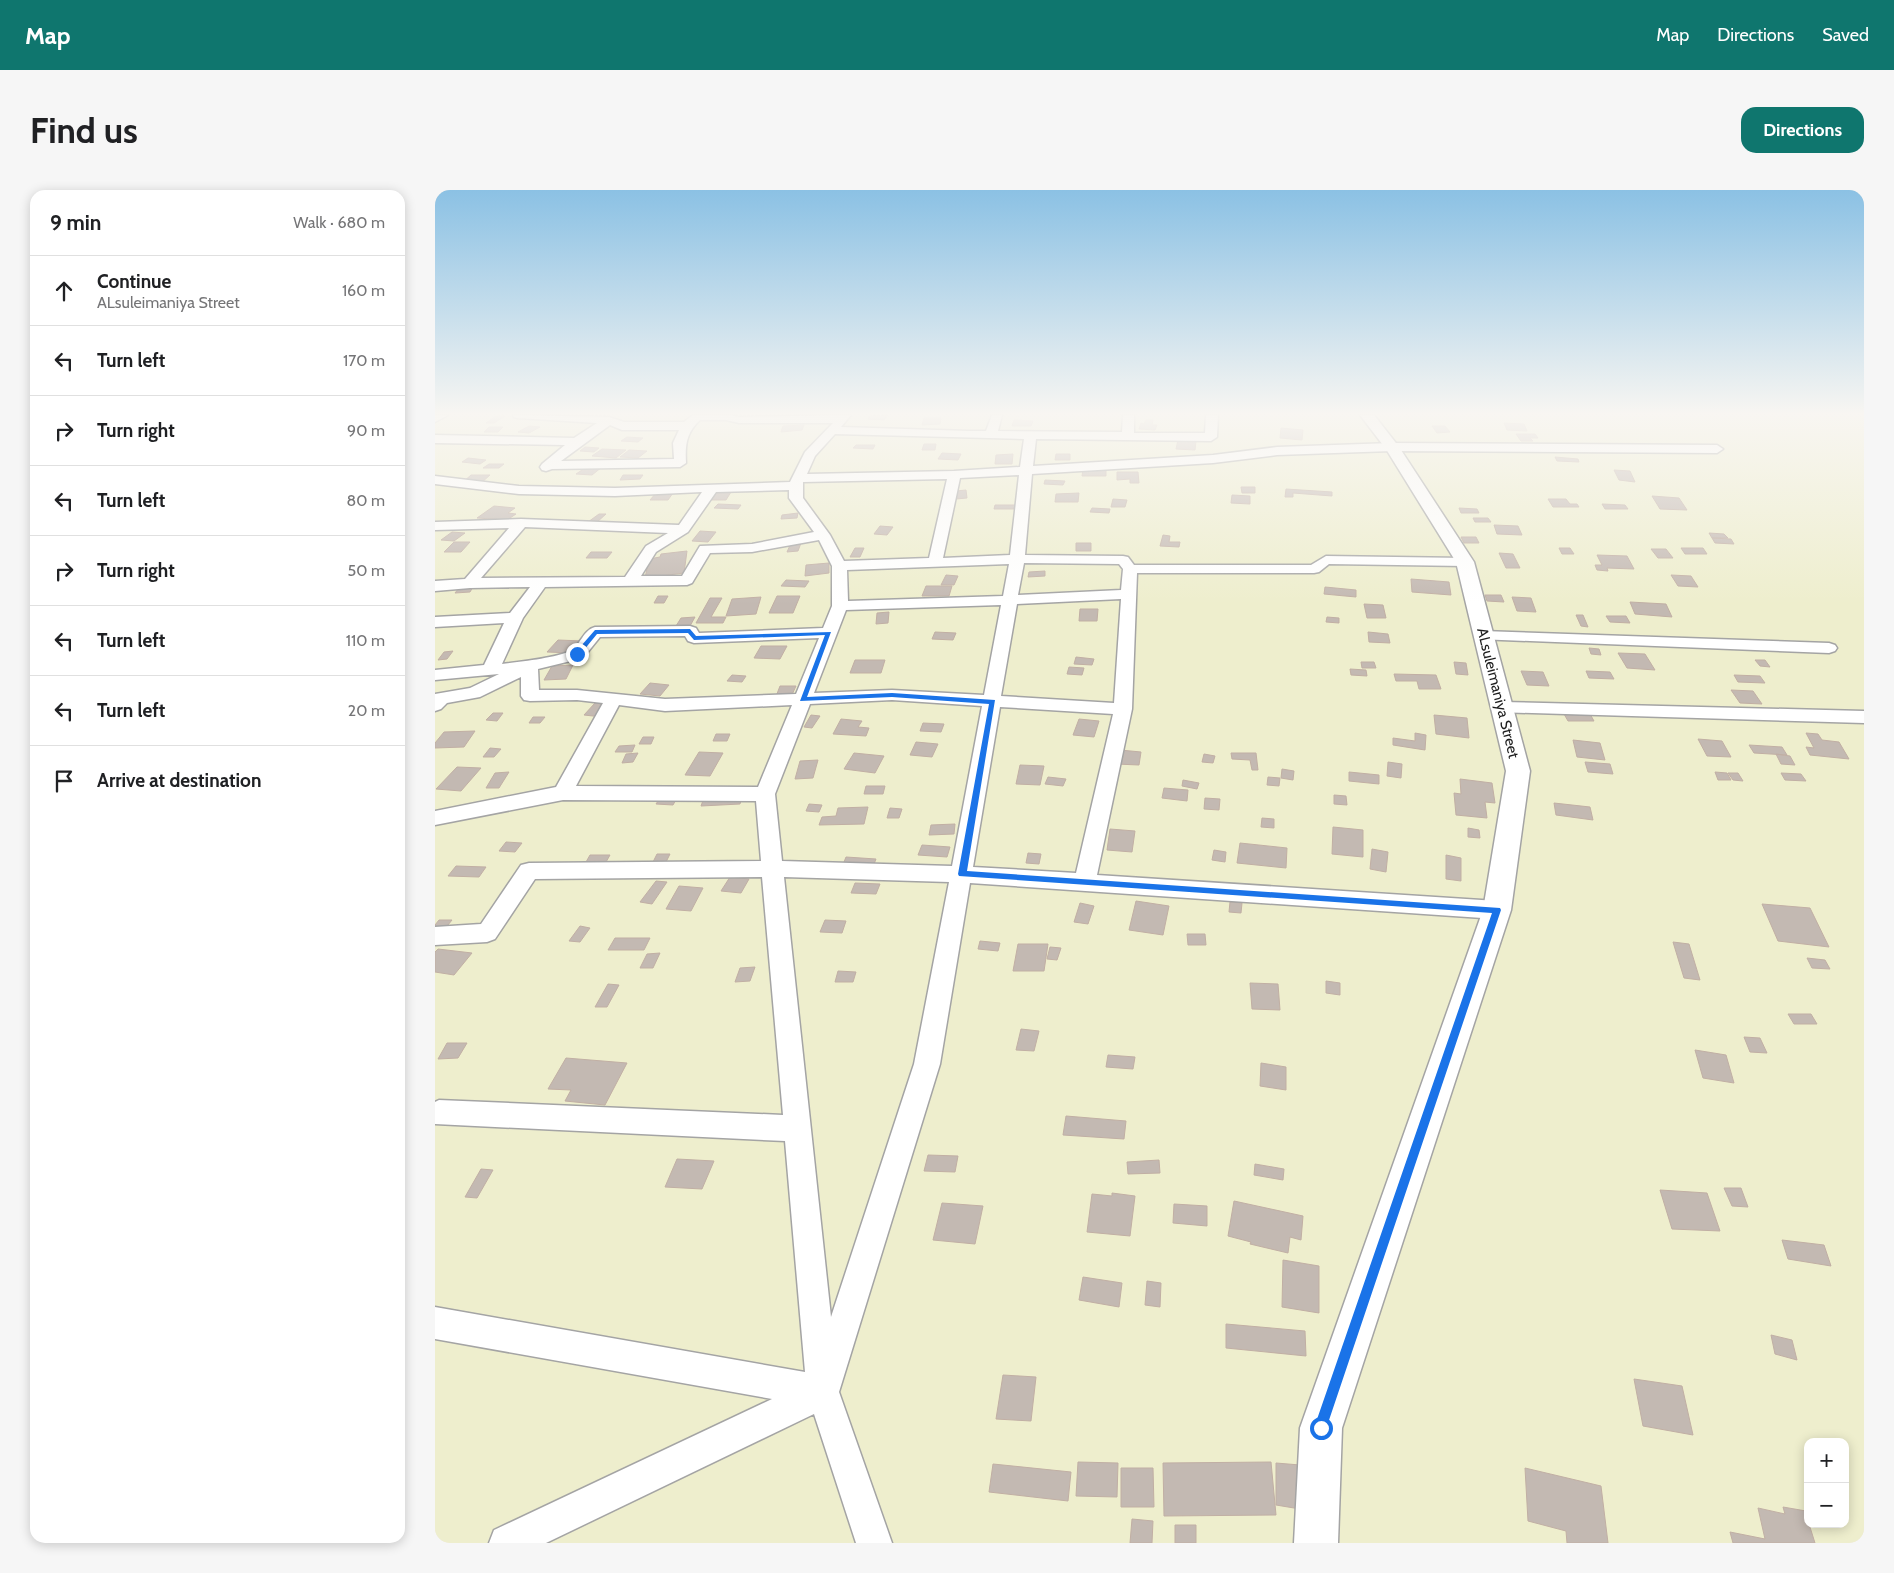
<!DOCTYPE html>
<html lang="en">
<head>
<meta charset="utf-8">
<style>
  body { margin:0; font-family:Cabin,sans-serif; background:#f6f6f6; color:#202124 }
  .controls { position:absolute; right:15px; bottom:15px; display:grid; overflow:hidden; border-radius:10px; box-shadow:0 2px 12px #0003 }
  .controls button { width:45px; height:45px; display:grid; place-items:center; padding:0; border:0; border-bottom:1px solid #e0e0e0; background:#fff; color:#202124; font:25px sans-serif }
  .stop { position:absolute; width:15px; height:15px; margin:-11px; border:4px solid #1a73e8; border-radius:50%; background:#fff }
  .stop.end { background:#1a73e8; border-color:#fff; box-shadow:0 1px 5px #0008 }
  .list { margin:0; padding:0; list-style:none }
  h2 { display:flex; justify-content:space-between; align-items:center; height:65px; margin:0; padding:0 20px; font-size:21px }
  h2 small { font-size:16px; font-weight:400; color:#757577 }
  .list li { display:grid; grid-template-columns:32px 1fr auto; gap:15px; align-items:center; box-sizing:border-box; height:70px; padding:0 20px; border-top:1px solid #e0e0e0 }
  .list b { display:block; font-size:19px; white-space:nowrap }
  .list p { margin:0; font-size:16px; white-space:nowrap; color:#757577 }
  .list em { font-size:16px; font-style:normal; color:#757577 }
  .icon { flex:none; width:28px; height:28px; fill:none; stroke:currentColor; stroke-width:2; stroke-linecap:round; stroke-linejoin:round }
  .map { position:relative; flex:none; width:1429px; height:1353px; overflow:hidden; border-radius:15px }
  header { display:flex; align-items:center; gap:30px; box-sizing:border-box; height:70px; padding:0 25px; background:#0f766e; color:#fff }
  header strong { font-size:24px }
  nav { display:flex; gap:28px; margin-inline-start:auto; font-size:18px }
  .intro { display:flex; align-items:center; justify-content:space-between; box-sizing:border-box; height:120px; padding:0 30px }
  h1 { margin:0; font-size:35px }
  .button { padding:12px 22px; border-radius:15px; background:#0f766e; color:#fff; font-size:18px; font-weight:700 }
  main { display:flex; gap:30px; padding:0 30px }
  aside { flex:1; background:#fff; border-radius:15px; box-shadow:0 2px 12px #0003 }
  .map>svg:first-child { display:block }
  .farmland { fill:#eeeecd; fill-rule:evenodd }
  .building { fill:#c3b9b2; stroke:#c1afa4 }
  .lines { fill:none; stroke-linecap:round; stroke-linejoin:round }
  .minor-casing { stroke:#a4a4a4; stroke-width:3 }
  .tertiary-casing { stroke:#a4a4a4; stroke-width:3 }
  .minor { fill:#fff; fill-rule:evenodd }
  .tertiary { fill:#fff; fill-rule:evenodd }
  .route { fill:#1a73e8 }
  .labels { text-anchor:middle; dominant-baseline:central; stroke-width:4; stroke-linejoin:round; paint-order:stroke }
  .street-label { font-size:15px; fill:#1d1d1d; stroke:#fff }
</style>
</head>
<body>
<header>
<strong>Map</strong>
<nav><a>Map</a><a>Directions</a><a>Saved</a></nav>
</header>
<div class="intro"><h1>Find us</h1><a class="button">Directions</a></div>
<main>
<aside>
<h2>9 min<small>Walk · 680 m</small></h2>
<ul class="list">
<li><svg class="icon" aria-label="ahead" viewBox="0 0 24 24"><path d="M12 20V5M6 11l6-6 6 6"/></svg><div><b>Continue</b><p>ALsuleimaniya Street</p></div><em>160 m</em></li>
<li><svg class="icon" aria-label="left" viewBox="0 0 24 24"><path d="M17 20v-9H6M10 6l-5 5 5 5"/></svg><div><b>Turn left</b></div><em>170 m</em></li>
<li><svg class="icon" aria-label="right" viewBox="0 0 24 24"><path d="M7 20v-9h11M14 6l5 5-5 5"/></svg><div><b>Turn right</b></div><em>90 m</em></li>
<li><svg class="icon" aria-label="left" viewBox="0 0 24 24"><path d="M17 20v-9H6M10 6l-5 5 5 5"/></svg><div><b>Turn left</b></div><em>80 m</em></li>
<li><svg class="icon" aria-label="right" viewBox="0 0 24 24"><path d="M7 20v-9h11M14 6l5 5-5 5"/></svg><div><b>Turn right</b></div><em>50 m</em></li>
<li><svg class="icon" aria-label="left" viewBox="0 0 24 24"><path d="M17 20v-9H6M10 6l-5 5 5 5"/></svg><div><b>Turn left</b></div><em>110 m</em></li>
<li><svg class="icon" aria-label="left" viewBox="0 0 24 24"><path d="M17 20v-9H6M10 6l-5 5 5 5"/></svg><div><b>Turn left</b></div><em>20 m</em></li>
<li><svg class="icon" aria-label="arrive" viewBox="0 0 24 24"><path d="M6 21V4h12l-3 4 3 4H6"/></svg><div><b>Arrive at destination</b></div></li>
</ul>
</aside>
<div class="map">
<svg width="1429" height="1353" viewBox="0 0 1429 1353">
  <rect width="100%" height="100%" fill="#efeae2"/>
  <!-- farmland -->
  <path class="farmland" d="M0,225H1429V1353H0ZM1373,1252H1410V1334H1373Z"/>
  <!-- building -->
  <path class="building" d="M444,225H453L449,230L433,229L435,226Z
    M61,226H70L59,233H51Z
    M489,228H506L505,234L487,235Z
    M579,230L598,231L596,236H577Z
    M711,230H718L717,235H722L720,240L704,239L706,233L709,234Z
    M1069,233L1089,234L1092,241L1072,240Z
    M369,235L367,240L346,242L348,236Z
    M94,236L105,237L94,243L83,242Z
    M997,236H1010L1015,242L1002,243Z
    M54,237H68L63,242H49Z
    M846,238L868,240L867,250L845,248Z
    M1081,244H1100L1103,248H1095L1098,251H1086Z
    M192,247L208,248L203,252L186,251Z
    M743,250L761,251L760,260L741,259Z
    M489,254H501L500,260H487Z
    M421,255H440L438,259L418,258Z
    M150,257L164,258L159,262L145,261Z
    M167,259L191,260L181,268L157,266Z
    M194,260L212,261L203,268L185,267Z
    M507,263L526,264L523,270L503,269Z
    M578,264L577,274H560L561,265Z
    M621,264H635V270H620Z
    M1120,267L1143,269L1144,272L1122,271Z
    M33,268L51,270L45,274L27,272Z
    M54,274H69L64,278H48Z
    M167,277L157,285L141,284L150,278Z
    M648,279H671V286H647Z
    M1179,280L1195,281L1200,292L1184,290Z
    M682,282H703L704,293H695V289L682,290Z
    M36,285H55L46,293H27Z
    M188,285H208L205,289L185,290Z
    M610,290L630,291L628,295L609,294Z
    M806,297H820V303H807Z
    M851,299L897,302V306L858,303V307H850Z
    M531,300L532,308L521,309V301Z
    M281,302H296L291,310H275Z
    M221,303H238L233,310H215Z
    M644,303L643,312H620L621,304Z
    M797,305L815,306V314L796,313Z
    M1217,306L1244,308L1252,320L1225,319Z
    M678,309L692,310L690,317H676Z
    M1113,309H1131L1135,314H1142L1144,317H1118Z
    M283,314L306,315L303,319L279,318Z
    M1167,314L1190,315L1193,319H1170Z
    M560,315H580L579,319H559Z
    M59,316L80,318L73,323L81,324L72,330L42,328Z
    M657,318L675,319L674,323L655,322Z
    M1024,318L1042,319L1044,323H1026Z
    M363,323L362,328L346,329L347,325Z
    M164,324H171L161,333L153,332Z
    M1038,328H1053L1056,332H1040Z
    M1059,335L1083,336L1087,345L1062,344Z
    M445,336L458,337L452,345L439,344Z
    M265,341L281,342L273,352L257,351Z
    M17,342L30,343L19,351L6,350Z
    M1274,343L1289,344L1293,348H1277Z
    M728,345L735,346L734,352H745L744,357L725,356Z
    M1026,347H1041L1044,353H1029Z
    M1277,348L1296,349L1299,354L1280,353Z
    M19,352H35L26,362H9Z
    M356,353H366L363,361L352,362Z
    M641,353H656V361H641Z
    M420,358H429L425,367H415Z
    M1124,358H1135L1139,364H1127Z
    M1246,358H1268L1272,364H1250Z
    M1216,359H1231L1238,368H1223Z
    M252,361L249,383L210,388L214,369L225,367L226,364Z
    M156,362H177L172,368H151Z
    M1064,363L1078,364L1085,378H1071Z
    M1162,365L1192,366L1199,379L1172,378L1173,381L1162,380L1160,375H1167Z
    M394,373V383L370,386L371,375Z
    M610,381V386L593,387L594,382Z
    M511,385L523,386L519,395H506Z
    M1236,385L1256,386L1263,397L1243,396Z
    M976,389L1014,392L1016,405L977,402Z
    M351,390L374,391L370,397L346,396Z
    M491,396H517L514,406H487Z
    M38,397L35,402L20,403L24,398Z
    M890,397L921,400V407L889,404Z
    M1050,405H1066L1069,412L1052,411Z
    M223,406H233L229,413H219Z
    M342,406H365L358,423H334Z
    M326,407L321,424L291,426L297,409Z
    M1077,407L1096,408L1101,422L1082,421Z
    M275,408H287L276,427H291L288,433H261Z
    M1195,412L1231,414L1237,427L1200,424Z
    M929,414L948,415L951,428H932Z
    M645,419H663L662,431H644Z
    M454,422L453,433L441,434L442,423Z
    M1141,425H1148L1153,437L1146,436Z
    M1171,426H1191L1195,433L1175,432Z
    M260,427L255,436H241L246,428Z
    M892,427L904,428V433L891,432Z
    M500,442L521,443L518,450L497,449Z
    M933,442L953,444L955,453L934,452Z
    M123,450L148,451L137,463L112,462Z
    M326,456H352L345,469L319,468Z
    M1154,458L1164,459L1166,465L1156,464Z
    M18,461L12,469L3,470L9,462Z
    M1183,463L1210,464L1220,480L1192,478Z
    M641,467L659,469L657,475L639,474Z
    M420,470H450L446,483H415Z
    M1320,470H1330L1335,477L1325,476Z
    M926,472H939L941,478H927Z
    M1019,472L1031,473L1033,485L1021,484Z
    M138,475L131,489L109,490L117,476Z
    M634,477L649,478L647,485L632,484Z
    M915,479L931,480L932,486L916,485Z
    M1086,481L1108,482L1114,496L1092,495Z
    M1151,481L1175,482L1179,489L1154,488Z
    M959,484L1001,485L1006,499H984L982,491H961Z
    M297,485L311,486L307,492L292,491Z
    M1299,485L1325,486L1330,493L1303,492Z
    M215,493L234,495L225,506L205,504Z
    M345,496H361L355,509H340Z
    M1296,500L1318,501L1327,514L1305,513Z
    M160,513L178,515L167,527L149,525Z
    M58,523H68L62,531L51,530Z
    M1129,524H1155L1159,531H1133Z
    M376,525L385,526L377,538L369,537Z
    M999,525L1032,528L1034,548L1001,544Z
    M98,527H110L105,533H94Z
    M406,529L427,531L423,537L434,538L431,546L398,544Z
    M644,529L664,531L659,547L638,545Z
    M488,533L509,534L506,542L485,541Z
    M40,541L29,557L0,558V553L9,542Z
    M980,543L991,545L990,560L958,555V548L980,551Z
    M1371,543L1383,544L1387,550L1404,552L1414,569L1375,565L1371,557L1379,558Z
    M281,544H295L292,551H278Z
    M208,547H219L216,554H204Z
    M1263,549L1287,551L1296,567L1272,566Z
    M1138,550L1165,553L1170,570L1142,567Z
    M481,552L503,554L497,567L475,565Z
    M200,555L197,562H180L184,556Z
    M1314,555L1347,557L1352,565L1319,563Z
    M55,558L66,559L59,567H48Z
    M685,560L706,562L704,575L681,574Z
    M264,562L288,563L275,586L250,585Z
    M203,563L198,572L187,573L191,564Z
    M419,563L449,566L440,583L409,579Z
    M796,563H821L823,580H817L815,570L797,569Z
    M769,564L780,566L778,573L767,572Z
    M1341,564L1355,566L1360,575L1346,574Z
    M383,570L378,588L360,589L365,571Z
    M953,572L967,574L966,588L952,586Z
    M1150,572L1175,574L1178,584L1153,582Z
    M585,575L609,576L605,595L581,594Z
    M22,577L46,578L26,601L1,599Z
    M847,579L859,581L858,590L846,588Z
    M74,582L64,598H51L60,583Z
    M914,582L944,585V594L914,591Z
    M1280,582L1292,583L1296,590H1283Z
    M1293,583H1303L1308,591L1298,590Z
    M1346,583L1366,584L1371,591L1350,590Z
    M613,587L631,589L628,596L610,594Z
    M833,587L845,588L844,596L832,595Z
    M1025,589L1057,593L1060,613L1050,612L1052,628L1021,625L1019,603L1026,604Z
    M748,590L764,593L762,599L747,596Z
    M431,596H450L448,604H429Z
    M729,598L753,600L752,611L727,608Z
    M308,603L305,614L266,616L270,605Z
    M899,605L911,606L912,615L899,614Z
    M225,608H242L238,615L221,614Z
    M770,608L785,609L784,620L769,619Z
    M1119,613L1155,617L1158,630L1121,625Z
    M374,614L387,615L384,622L371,621Z
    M433,617L429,634L384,635L387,627L401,626L403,618Z
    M455,618L467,619L464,628H452Z
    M827,628L839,629V638L826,637Z
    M520,634L519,644L494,645L496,635Z
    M898,637L928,640V667L897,664Z
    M1033,638L1044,640L1045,648L1033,647Z
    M675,639L700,641L697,662L672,660Z
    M71,652L87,653L80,662L64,661Z
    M805,653L852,658L851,678L802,673Z
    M487,655L515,657L512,667L483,665Z
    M937,659L953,662L951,682L935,679Z
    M779,660L791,662L790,672L777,670Z
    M593,663L606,664L604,674L591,673Z
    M222,664H235L230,674H217Z
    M155,665H175L171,672H151Z
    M1011,665L1026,668V691L1011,689Z
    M411,667L441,669L437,679L407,677Z
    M21,676L51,677L44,687L13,686Z
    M295,687L314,689L306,703L286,701Z
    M221,691L232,692L217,714L205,712Z
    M420,693L445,694L441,704L416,703Z
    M244,696L268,698L256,721L231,719Z
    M701,711L734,716L728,745L694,740Z
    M795,712L807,713L806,723L794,722Z
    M645,713L659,716L653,734L639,732Z
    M1327,714L1375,718L1394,757L1343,751Z
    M4,730H17L4,746H0V735Z
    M390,730L411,731L407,743L385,742Z
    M145,736L155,738L145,752L134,751Z
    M752,744H770L771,755H753Z
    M180,748H215L209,760H173Z
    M545,751L565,753L563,761L543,759Z
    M1238,752L1254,754L1265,790L1249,788Z
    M583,754H613L609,781H578Z
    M615,757L626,758L622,770L612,769Z
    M3,759L37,763L19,785L0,782V762Z
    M225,763L218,778H205L212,764Z
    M1372,768L1390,770L1395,779L1377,778Z
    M320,777L315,791L300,792L305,778Z
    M403,781L421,782L418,792H400Z
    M891,791L905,793V805L891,803Z
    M815,793L843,794L845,820L817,819Z
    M173,794L184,795L172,817H160Z
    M1353,824H1376L1382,834H1359Z
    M586,839L604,841L599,861L581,860Z
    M1309,847L1325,848L1332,863L1315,862Z
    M12,853H32L23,868L3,869Z
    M1260,860L1291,865L1299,893L1268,888Z
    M673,865L700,867L698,879L671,877Z
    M131,868L192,873L170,915L130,911L136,900L113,899Z
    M826,873L851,877V900L825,896Z
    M631,926L691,931L689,949L628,945Z
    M493,965L523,966L520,982L489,981Z
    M242,969L279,971L267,999L230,997Z
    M724,970L725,983L693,984L692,972Z
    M820,974L849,979L848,990L819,985Z
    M46,979L58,980L42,1008L30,1007Z
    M1289,998H1306L1313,1017L1297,1016Z
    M1225,1000L1272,1003L1285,1041L1237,1039Z
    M677,1003L700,1006L695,1046L652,1042L657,1004L677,1006Z
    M799,1011L868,1026L866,1050L855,1047L853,1063L815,1054L816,1052L793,1046Z
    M507,1013L548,1016L540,1054L498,1050Z
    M739,1014L772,1016V1036L738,1033Z
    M1347,1050L1389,1055L1396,1076L1353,1069Z
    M848,1070L884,1076V1123L847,1117Z
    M648,1087L687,1093L684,1117L644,1110Z
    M712,1091L726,1093L725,1117L710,1115Z
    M791,1134L870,1141L871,1166L791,1158Z
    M1336,1145L1357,1150L1362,1170L1340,1164Z
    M568,1185L601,1187L596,1231L561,1229Z
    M1199,1189L1247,1196L1258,1245L1208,1236Z
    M643,1272L683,1273L682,1307L641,1306Z
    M836,1272L841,1325L729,1326L728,1273Z
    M841,1273L865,1275V1319L841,1315Z
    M558,1274L636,1282L633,1311L554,1302Z
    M686,1278H718L719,1317H686Z
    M1090,1278L1166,1296L1173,1353H1132L1131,1341L1093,1331Z
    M1348,1317L1371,1321L1373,1334H1374L1380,1353H1298L1295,1342L1330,1349L1323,1318L1350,1324Z
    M697,1329L718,1331L717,1353H695Z
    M740,1335H761V1353H740Z"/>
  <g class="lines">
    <defs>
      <path id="minor" d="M0,225H13L0,232Z
        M78,225L174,227L189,232H249L258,225H296L304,227L416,225L406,237L535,241H551L557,225H567L563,241L687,242L688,225H699V243H770L771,225H783L782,247L776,251L601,249L598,276L778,265L842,257L957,253L1282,255L1288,259L1282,263L957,261L842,265L778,273L597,284L590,365L688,366L693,367L699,375H876L891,366L1030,368L1035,369L1037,372L1035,375L1030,376L894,374L884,382L879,383H702L697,519L662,685L1062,711L1070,714L1073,720L1070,726L1062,729L535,693L505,874L404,1202L457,1353H421L379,1224L111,1353H54L59,1340L337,1209L0,1149V1117L370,1182L350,951L0,934V912L4,910L348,925L327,687L100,689L60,749L52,752L0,755V737L46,734L86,675L94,673L326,671L321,611L128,610L0,635V621L121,597L168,513L142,510L95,511L89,510L86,506V487L45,507L12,513L6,519L0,521V504L35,498L64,484L0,490V480L49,475L69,433L0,437V427L75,423L95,397L35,398L0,401V391L30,389L74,338L0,340V332L86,329L244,335L267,302L180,306L84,304L0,294V286L84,296L180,298L355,292L370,262L398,233H304L291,230H265C251,243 250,255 251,273L245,277L117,279L111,281L107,280L105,277L107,274L130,255L0,253V245L139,248L162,233L83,228L79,227ZM175,235L187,240H244L238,253L239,269L126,271ZM400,244L589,249L585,277L519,281L372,284L380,266ZM584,285L575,365L508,368L525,288ZM512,289L494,368L409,371L395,345L368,308V292ZM354,300V308L379,342L317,354L265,356L247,386H206L221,362L253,342L281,302ZM90,337L233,343L211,356L190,387L46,388ZM384,350L397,376V416L388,438L264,443L261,438L255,436L160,437C148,440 146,455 135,461C121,468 83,472 67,474L88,428L110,397L252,395L257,393L275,363L317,362ZM589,373L684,374L688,379L686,400L583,405ZM574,374L568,406L413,411L412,380ZM686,409L679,513L566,506L582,414ZM566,415L549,505L457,500L379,503L411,420ZM250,446L253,451L259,453L384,448L361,504L230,509L142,500H104L103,479L148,468L165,447ZM457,510L547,516L517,676L347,671L340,604L375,514ZM184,515L230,521L357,515L323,597L141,596ZM565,517L678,524L641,683L538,677ZM349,687L514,692L479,874L396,1127Z
        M1048,441L1394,453L1400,455L1402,458L1400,461L1394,463L1042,449L1040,446L1042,443Z
        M1067,512L1429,521V533L1061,522L1058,518L1061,514Z"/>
      <path id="tertiary" d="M925,225H939L964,257L1039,372L1095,581L1076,720L907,1238L903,1353H859L865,1238L1048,720L1071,581L1021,372L951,259Z"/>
    </defs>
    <!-- minor casing -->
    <use href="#minor" class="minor-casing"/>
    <!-- tertiary casing -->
    <use href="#tertiary" class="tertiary-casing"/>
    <!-- minor -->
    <use href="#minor" class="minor"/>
    <!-- tertiary -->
    <use href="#tertiary" class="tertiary"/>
  </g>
  <!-- sky -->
  <linearGradient id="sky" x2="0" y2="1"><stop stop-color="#8bc1e4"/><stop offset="0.54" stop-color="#f8f6f2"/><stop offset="1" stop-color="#f8f6f2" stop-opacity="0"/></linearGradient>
  <rect width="1429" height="414" fill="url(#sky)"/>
  <!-- route -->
  <path class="route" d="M255,439L261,446L396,442L372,507L457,503L560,510L532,681L1065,718L1066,720L890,1242L886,1244L881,1242L879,1238L1057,723L524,686L523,684L554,514L457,507L365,511L390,445L259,450L253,443L162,444L144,466L139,464L160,440Z"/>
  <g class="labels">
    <!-- street labels -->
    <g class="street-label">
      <text transform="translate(1063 503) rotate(76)">ALsuleimaniya Street</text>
    </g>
  </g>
</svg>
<div class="controls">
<button>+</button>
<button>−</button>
</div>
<div class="stop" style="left:886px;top:1238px"></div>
<div class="stop end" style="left:142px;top:464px"></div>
</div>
</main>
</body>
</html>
